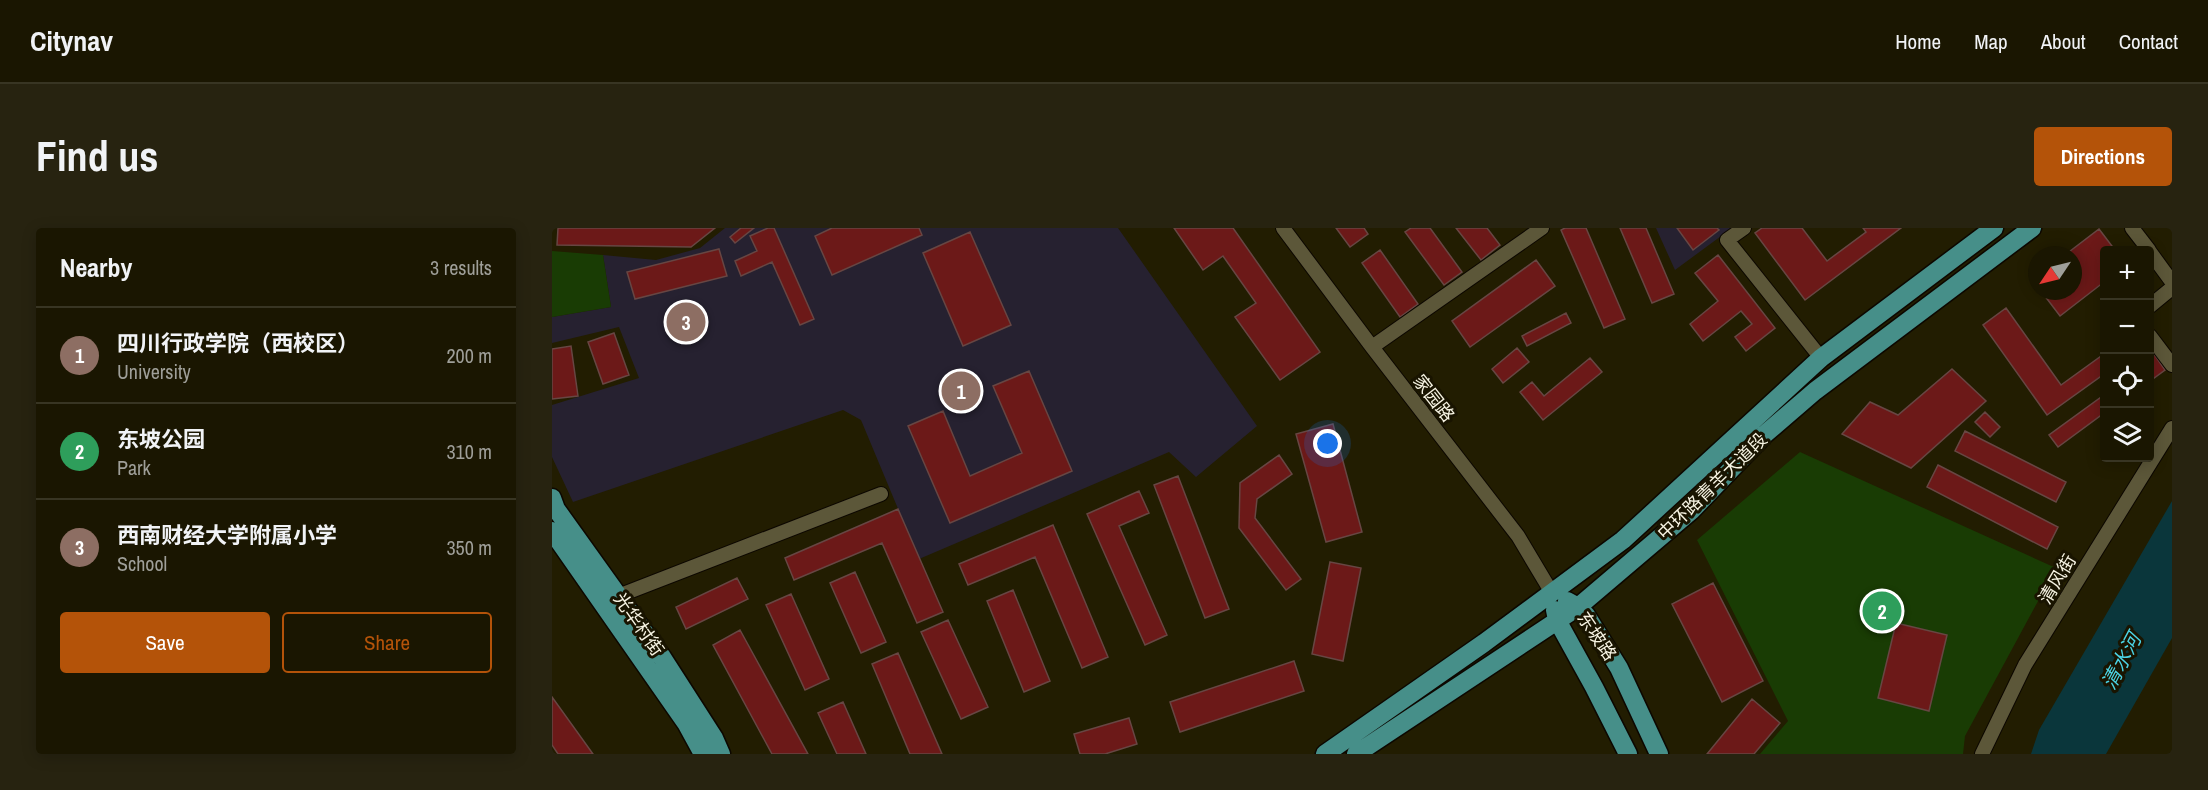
<!DOCTYPE html>
<html lang="en">
<head>
<meta charset="utf-8">
<style>
  body { margin:0; font-family:"Archivo Narrow","Noto Sans SC",sans-serif; background:#272310; color:#f1f3f6 }
  .controls { position:absolute; right:18px; top:18px; display:grid; overflow:hidden; border-radius:6px; box-shadow:0 3px 15px #0003 }
  .controls button { width:54px; height:54px; display:grid; place-items:center; padding:0; border:0; border-bottom:2px solid #383523; background:#1a1601; color:#f1f3f6; font:30px sans-serif }
  .compass { position:absolute; left:1476px; top:18px; width:54px; height:54px; border-radius:50%; background:#1a1601; box-shadow:0 3px 15px #0003; rotate:235deg }
  .you { position:absolute; left:776px; top:216px; width:21px; height:21px; margin:-15px; border:4px solid #fff; border-radius:50%; background:#1a73e8; box-shadow:0 0 0 9px #1a73e833 }
  .badge { display:grid; place-items:center; width:39px; height:39px; border-radius:50%; background:#b45309; color:#fff; font-size:20px; font-weight:700 }
  .pin { position:absolute; translate:-50% -50%; border:3px solid #fff; box-shadow:0 2px 6px #0006 }
  .list { margin:0; padding:0; list-style:none }
  h2 { display:flex; justify-content:space-between; align-items:center; height:78px; margin:0; padding:0 24px; font-size:26px }
  h2 small { font-size:20px; font-weight:400; color:#9f9f99 }
  .list li { display:grid; grid-template-columns:39px 1fr auto; gap:18px; align-items:center; box-sizing:border-box; height:96px; padding:0 24px; border-top:2px solid #383523 }
  .list b { display:block; font-size:22px; white-space:nowrap }
  .list p { margin:0; font-size:20px; white-space:nowrap; color:#9f9f99 }
  .list em { font-size:20px; font-style:normal; color:#9f9f99 }
  .actions { display:flex; gap:12px; padding:18px 24px }
  .actions a { flex:1; padding:14px 0; border:2px solid #b45309; border-radius:6px; text-align:center; font-size:21px; color:#b45309 }
  .actions .main { background:#b45309; color:#fff }
  .icon { flex:none; width:33px; height:33px; fill:none; stroke:currentColor; stroke-width:2; stroke-linecap:round; stroke-linejoin:round }
  .map { position:relative; flex:none; width:1620px; height:526px; overflow:hidden; border-radius:6px }
  header { display:flex; align-items:center; gap:36px; box-sizing:border-box; height:84px; padding:0 30px; background:#1a1601; border-bottom:2px solid #383523 }
  header strong { font-size:28px }
  nav { display:flex; gap:33px; margin-inline-start:auto; font-size:21px }
  .intro { display:flex; align-items:center; justify-content:space-between; box-sizing:border-box; height:144px; padding:0 36px }
  h1 { margin:0; font-size:42px }
  .button { padding:15px 27px; border-radius:6px; background:#b45309; color:#fff; font-size:21px; font-weight:700 }
  main { display:flex; gap:36px; padding:0 36px }
  aside { flex:1; background:#1a1601; border-radius:6px; box-shadow:0 3px 15px #0003 }
  .map>svg:first-child { display:block }
  .education { fill:#262130 }
  .green { fill:#193c04 }
  .water { fill:#0a363b }
  .building { fill:#6c1918; stroke:#674643; stroke-width:1.5 }
  .lines { fill:none; stroke-linecap:round; stroke-linejoin:round }
  .minor-casing { stroke:#0c0700; stroke-width:16 }
  .major-casing { stroke:#0c0700; stroke-width:21 }
  .minor { stroke:#5c5739; stroke-width:14 }
  .major { stroke:#468f89; stroke-width:18 }
  .labels { text-anchor:middle; dominant-baseline:central; stroke-width:6; stroke-linejoin:round; paint-order:stroke }
  .street-label { font-size:18px; fill:#f7f4e3; stroke:#191400 }
  .water-label { font-size:20px; font-style:italic; fill:#4bd4e5; stroke:#191400 }
</style>
</head>
<body>
<header>
<strong>Citynav</strong>
<nav><a>Home</a><a>Map</a><a>About</a><a>Contact</a></nav>
</header>
<div class="intro"><h1>Find us</h1><a class="button">Directions</a></div>
<main>
<aside>
<h2>Nearby<small>3 results</small></h2>
<ul class="list">
<li><span class="badge" style="background:#8d6e63">1</span><div><b>四川行政学院（西校区）</b><p>University</p></div><em>200 m</em></li>
<li><span class="badge" style="background:#2e9e5b">2</span><div><b>东坡公园</b><p>Park</p></div><em>310 m</em></li>
<li><span class="badge" style="background:#8d6e63">3</span><div><b>西南财经大学附属小学</b><p>School</p></div><em>350 m</em></li>
</ul>
<div class="actions"><a class="main">Save</a><a>Share</a></div>
</aside>
<div class="map">
<svg width="1620" height="526" viewBox="0 0 1620 526">
  <rect width="100%" height="100%" fill="#221d01"/>
  <!-- education -->
  <path class="education" d="M173,0H566L705,198L644,249L617,224L367,331L309,192L291,182L21,274L0,229V177L87,150L67,99L0,115V89L59,79L51,27L104,32L148,20Z
    M1104,0H1180L1123,42Z"/>
  <!-- green -->
  <path class="green" d="M0,23L51,27L59,79L0,89Z
    M1248,224L1504,340L1413,508L1411,526H1208L1236,493L1145,312Z"/>
  <!-- water -->
  <path class="water" d="M1620,273V410L1554,526H1479L1487,502Z"/>
  <!-- building -->
  <path class="building" d="M6,0H163L139,19L5,17Z
    M189,0H202L183,15L178,9Z
    M216,0H222L262,91L248,97L220,34L189,48L183,33L205,23L198,8Z
    M280,0H367L370,7L280,47L263,8Z
    M622,0H681L768,124L728,152L683,89L704,75L671,28L651,42Z
    M784,0H812L816,6L798,19Z
    M859,0H878L910,44L892,57L853,4Z
    M904,0H935L948,17L929,32Z
    M1013,0H1034L1073,91L1052,100L1009,2Z
    M1068,0H1094L1122,66L1100,75Z
    M1125,0H1165L1167,2L1141,22Z
    M1210,0H1250L1275,33L1314,4L1311,0H1349L1253,72L1203,5Z
    M1547,1L1563,22H1552V54L1508,88L1489,63H1521V27H1513Z
    M418,4L459,97L411,118L371,25Z
    M167,21L175,48L83,71L75,44Z
    M828,22L866,76L848,89L810,35Z
    M1166,27L1223,100L1194,123L1183,109L1200,96L1189,83L1151,113L1138,96L1166,73L1143,45Z
    M984,32L1003,58L918,119L900,93Z
    M1454,80L1509,157L1552,126V146L1495,187L1431,97Z
    M1014,85L1019,95L975,118L970,108Z
    M62,105L77,147L51,156L36,114Z
    M19,118L26,168L0,171V121Z
    M965,120L977,134L951,155L940,141Z
    M1598,120L1613,142L1598,153Z
    M1038,130L1050,144L991,192L968,164L980,154L992,168Z
    M1400,141L1434,173L1359,240L1290,206L1318,174L1346,187Z
    M477,143L520,243L398,295L356,198L391,183L418,248L470,225L441,158Z
    M1552,167V185L1506,219L1497,207Z
    M1433,184L1448,199L1438,209L1423,194Z
    M781,196L810,304L774,314L744,206Z
    M1413,203L1514,254L1504,274L1403,223Z
    M727,227L740,246L705,271L703,290L749,351L734,362L687,300L688,255Z
    M1386,237L1506,299L1495,321L1375,259Z
    M626,248L677,381L653,390L602,257Z
    M587,263L597,285L567,298L615,407L593,417L535,286Z
    M346,281L391,384L365,395L330,315L242,352L233,330Z
    M501,297L556,429L530,440L483,329L416,357L407,336Z
    M778,334L809,340L791,433L760,426Z
    M303,344L334,414L309,425L278,355Z
    M185,350L196,371L134,401L124,379Z
    M1161,355L1211,453L1170,474L1120,376Z
    M461,362L498,453L472,464L435,373Z
    M239,366L277,451L253,462L214,377Z
    M396,392L436,479L409,491L369,404Z
    M1344,395L1395,407L1377,483L1326,470Z
    M188,402L256,526H220L161,417Z
    M346,425L390,526H358L320,436Z
    M742,433L752,463L628,504L618,474Z
    M0,469L41,526H6L0,517Z
    M1200,471L1228,495L1202,526H1155Z
    M291,474L314,526H285L266,485Z
    M577,490L585,516L553,526H528L522,506Z"/>
  <g class="lines">
    <defs>
      <path id="minor" d="M731,0L820,119L966,308L1000,365
        M1192,0L1175,12L1269,130
        M1580,0L1597,22
        M1598,24L1620,54
        M1598,78L1620,60
        M1598,108L1620,137
        M820,119L990,0
        M66,368L329,266
        M1430,526L1473,437L1620,200"/>
      <path id="major" d="M0,270L4,281L110,429L162,510L169,526
        M0,303L134,495L151,526
        M1015,373L1026,379L1034,387L1067,440L1107,526
        M1003,382L1005,392L1042,459L1076,526
        M773,526L932,415L1071,312L1269,130L1442,0
        M804,526L1026,379L1139,283L1213,206L1263,163L1480,0"/>
    </defs>
    <!-- minor casing -->
    <use href="#minor" class="minor-casing"/>
    <!-- major casing -->
    <use href="#major" class="major-casing"/>
    <!-- minor -->
    <use href="#minor" class="minor"/>
    <!-- major -->
    <use href="#major" class="major"/>
  </g>
  <g class="labels">
    <!-- street labels -->
    <g class="street-label">
      <text transform="translate(882 170) rotate(52)">家园路</text>
      <text transform="translate(1160 258) rotate(-44)">中环路青羊大道段</text>
      <text transform="translate(1505 351) rotate(-59)">清风街</text>
      <text transform="translate(87 396) rotate(55)">光华村街</text>
      <text transform="translate(1045 408) rotate(56)">东坡路</text>
    </g>
    <!-- water labels -->
    <g class="water-label">
      <text transform="translate(1569 433) rotate(-62)">清水河</text>
    </g>
  </g>
</svg>
<div class="controls">
<button>+</button>
<button>−</button>
<button><svg class="icon" aria-label="locate" viewBox="0 0 24 24"><circle cx="12" cy="12" r="6"/><path d="M12 2v4M12 18v4M2 12h4M18 12h4"/></svg></button>
<button><svg class="icon" aria-label="layers" viewBox="0 0 24 24"><path d="M12 4l9 5-9 5-9-5zM3 14l9 5 9-5"/></svg></button>
</div>
<svg class="compass" viewBox="-18 -18 36 36"><path d="M0-13l5 13h-10z" fill="#e53935"/><path d="M0 13l5-13h-10z" fill="#9f9f99"/></svg>
<div class="you"></div>
<div class="pin badge" style="left:409px;top:163px;background:#8d6e63">1</div>
<div class="pin badge" style="left:1330px;top:383px;background:#2e9e5b">2</div>
<div class="pin badge" style="left:134px;top:94px;background:#8d6e63">3</div>
</div>
</main>
</body>
</html>
